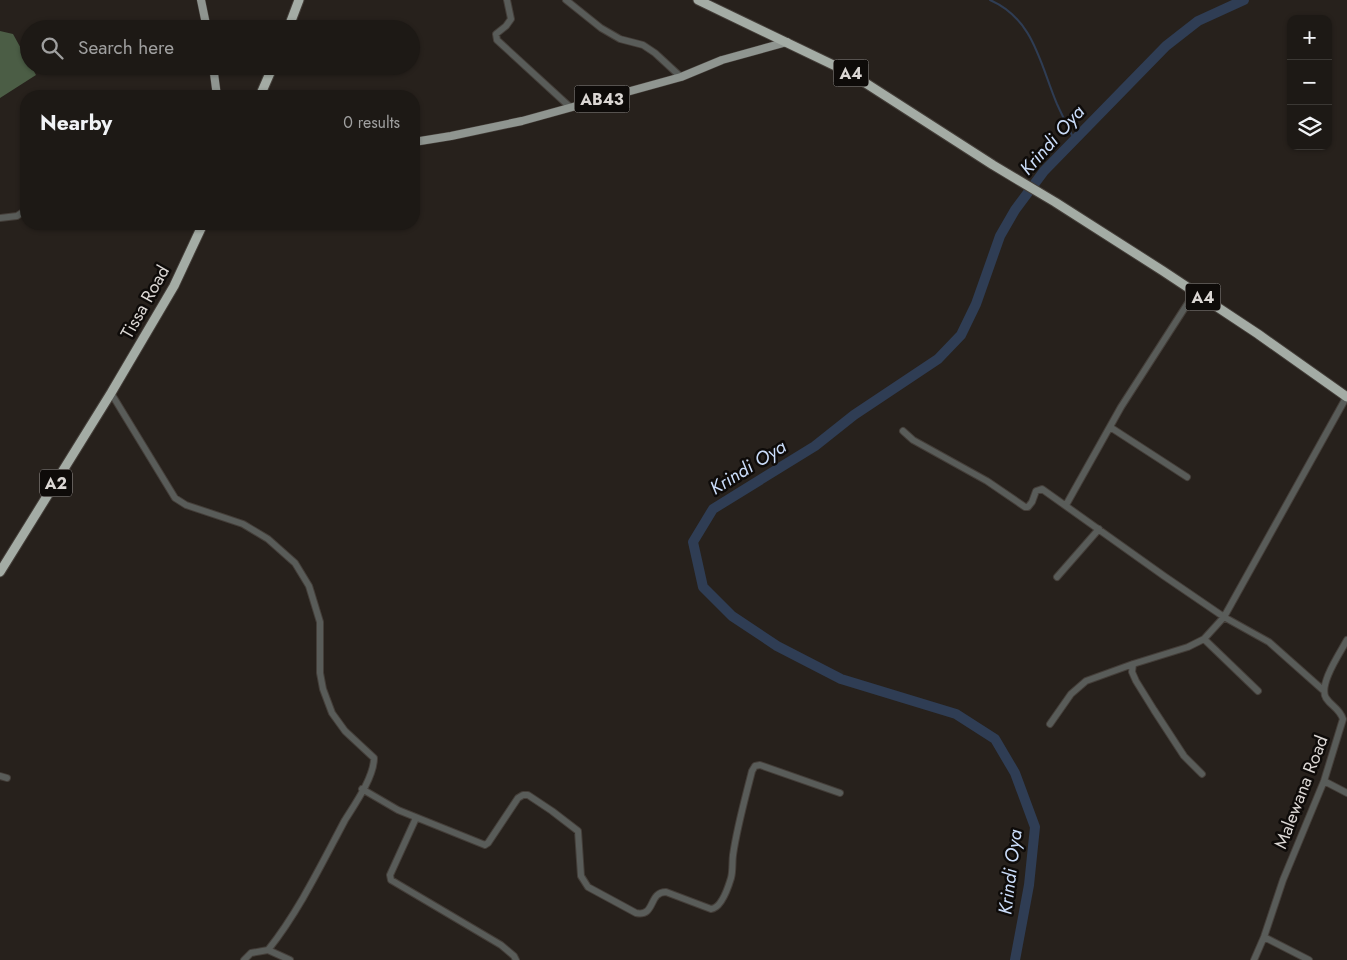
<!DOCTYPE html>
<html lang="en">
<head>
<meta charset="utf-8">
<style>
  body { margin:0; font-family:Jost,sans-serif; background:#2a2622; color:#f1f3f6 }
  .controls { position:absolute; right:15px; top:15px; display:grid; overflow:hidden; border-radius:10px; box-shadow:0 1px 4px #0004 }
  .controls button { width:45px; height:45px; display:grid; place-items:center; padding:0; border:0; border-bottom:1px solid #3b3834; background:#1d1915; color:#f1f3f6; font:25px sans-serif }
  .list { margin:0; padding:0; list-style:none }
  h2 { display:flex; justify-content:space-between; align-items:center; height:65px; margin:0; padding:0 20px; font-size:21px }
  h2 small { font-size:16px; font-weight:400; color:#a0a0a0 }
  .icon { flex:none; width:28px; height:28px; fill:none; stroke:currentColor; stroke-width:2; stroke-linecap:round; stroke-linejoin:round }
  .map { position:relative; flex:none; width:1347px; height:960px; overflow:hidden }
  .search { position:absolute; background:#1d1915; box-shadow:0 1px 4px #0004; left:20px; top:20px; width:400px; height:55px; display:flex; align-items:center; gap:12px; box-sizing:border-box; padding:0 18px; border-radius:28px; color:#a0a0a0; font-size:19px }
  .panel { position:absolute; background:#1d1915; box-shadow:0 1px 4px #0004; left:20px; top:90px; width:400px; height:140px; border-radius:20px }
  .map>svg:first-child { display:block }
  .forest { fill:#4b5d45 }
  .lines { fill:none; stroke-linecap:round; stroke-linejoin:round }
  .stream { stroke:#2f3d54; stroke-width:2 }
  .river { stroke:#2f3d54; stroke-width:10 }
  .minor-casing { stroke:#443e39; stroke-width:8 }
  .major-casing { stroke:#443e39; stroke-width:9 }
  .highway-casing { stroke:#443e39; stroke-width:11 }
  .minor { stroke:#595c59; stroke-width:6 }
  .major { stroke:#8f9590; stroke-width:8 }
  .highway { stroke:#a4aca5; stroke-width:9 }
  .labels { text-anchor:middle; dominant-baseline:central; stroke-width:5; stroke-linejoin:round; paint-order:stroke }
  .shield { fill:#0e0b09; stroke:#9e9a97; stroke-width:1 }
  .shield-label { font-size:16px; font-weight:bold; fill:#dbd7d4 }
  .street-label { font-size:18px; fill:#dbd7d4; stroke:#0e0b09 }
  .water-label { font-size:19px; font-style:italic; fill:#cadcf9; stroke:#0e0b09 }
</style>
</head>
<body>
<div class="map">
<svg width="1347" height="960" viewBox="0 0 1347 960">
  <rect width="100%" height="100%" fill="#27211c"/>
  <!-- forest -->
  <path class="forest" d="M0,31L13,34L29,63V66H31L36,75L0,98Z"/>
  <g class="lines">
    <!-- stream -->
    <path class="stream" d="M990,0C1034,19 1040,64 1057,104C1062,115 1068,127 1074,139"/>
    <!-- river -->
    <path class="river" d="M1015,960L1029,885L1035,827L1015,773L995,739L956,714L841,679L777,646L732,616L703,587L693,542L713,509L815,446L854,415L938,359L961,335L976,304L1000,236L1015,210L1044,171L1166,46L1198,21L1244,0"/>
    <defs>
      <path id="minor" d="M507,0L511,19L506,26L496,34L497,40L570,107
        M566,0L601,28L620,39L643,45L655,53L681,77
        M0,218L17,216L26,210
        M111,393L175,498L186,505L243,524L268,539L295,563L309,586L320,622V673L323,689L332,713L345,731L374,758C374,777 355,804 345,820C321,865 299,911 268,950L251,953L244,960
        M1110,427L1187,477
        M903,431L913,440L987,481L1025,507H1028L1032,502L1036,491L1042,489L1164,576L1224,617L1269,642L1323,690
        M1066,505L1121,407L1195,292
        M1057,577L1099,529
        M1133,664L1132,672L1136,681L1154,710L1184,756L1202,774
        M1258,691L1204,639L1224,617L1347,396
        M1050,724L1071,694L1086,681L1133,664L1188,647L1204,639
        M0,776L7,778
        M1324,781L1347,793
        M362,789L398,810L485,845L488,843L518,798L523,795H528L552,811L578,831L581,876L588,887L636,913C656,917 648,892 666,892L711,909C721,908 728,888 731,878C733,871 732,862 733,855C737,827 745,799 752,771L755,766L760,765L840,793
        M416,818L390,875L391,880L501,945L514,956L516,960
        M1264,937L1309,960
        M268,950L290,960
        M1254,960L1264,937L1283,880L1324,781L1343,719C1339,708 1332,707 1326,698C1318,685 1340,653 1347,640"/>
      <path id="major" d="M201,0L207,29
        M213,66L217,96
        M414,142L451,136L522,121L681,77L722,60L787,42"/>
      <path id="highway" d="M698,0L850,73L993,165L1055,202L1163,271L1258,334L1347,397
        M288,29L299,0
        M260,96L273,66
        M0,572L111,393L174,286L203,224"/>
    </defs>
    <!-- minor casing -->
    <use href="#minor" class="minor-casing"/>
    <!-- major casing -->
    <use href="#major" class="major-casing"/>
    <!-- highway casing -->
    <use href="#highway" class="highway-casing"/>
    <!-- minor -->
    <use href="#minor" class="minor"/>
    <!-- major -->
    <use href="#major" class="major"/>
    <!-- highway -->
    <use href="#highway" class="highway"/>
  </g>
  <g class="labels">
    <!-- shield labels -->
    <g class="shield">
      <rect x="833.5" y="59.5" width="35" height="27" rx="4"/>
      <rect x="574.5" y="85.5" width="55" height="27" rx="4"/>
      <rect x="1185.5" y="283.5" width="35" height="27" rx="4"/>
      <rect x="40" y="469.5" width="32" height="27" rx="4"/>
    </g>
    <g class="shield-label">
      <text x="851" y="73">A4</text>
      <text x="602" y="99">AB43</text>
      <text x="1203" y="297">A4</text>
      <text x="56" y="483">A2</text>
    </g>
    <!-- street labels -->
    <g class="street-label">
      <text transform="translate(145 302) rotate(-61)">Tissa Road</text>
      <text transform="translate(1301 792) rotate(-69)">Malewana Road</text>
    </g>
    <!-- water labels -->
    <g class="water-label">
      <text transform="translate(1052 140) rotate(-48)">Krindi Oya</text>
      <text transform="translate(748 467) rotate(-32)">Krindi Oya</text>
      <text transform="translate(1010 872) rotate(-83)">Krindi Oya</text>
    </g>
  </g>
</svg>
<div class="controls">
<button>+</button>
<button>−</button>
<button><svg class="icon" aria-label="layers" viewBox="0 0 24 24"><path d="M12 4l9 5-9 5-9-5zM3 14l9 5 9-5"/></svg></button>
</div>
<div class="search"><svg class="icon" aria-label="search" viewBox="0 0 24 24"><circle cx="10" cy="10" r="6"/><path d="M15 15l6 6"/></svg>Search here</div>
<section class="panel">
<h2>Nearby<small>0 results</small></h2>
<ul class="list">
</ul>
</section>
</div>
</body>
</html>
